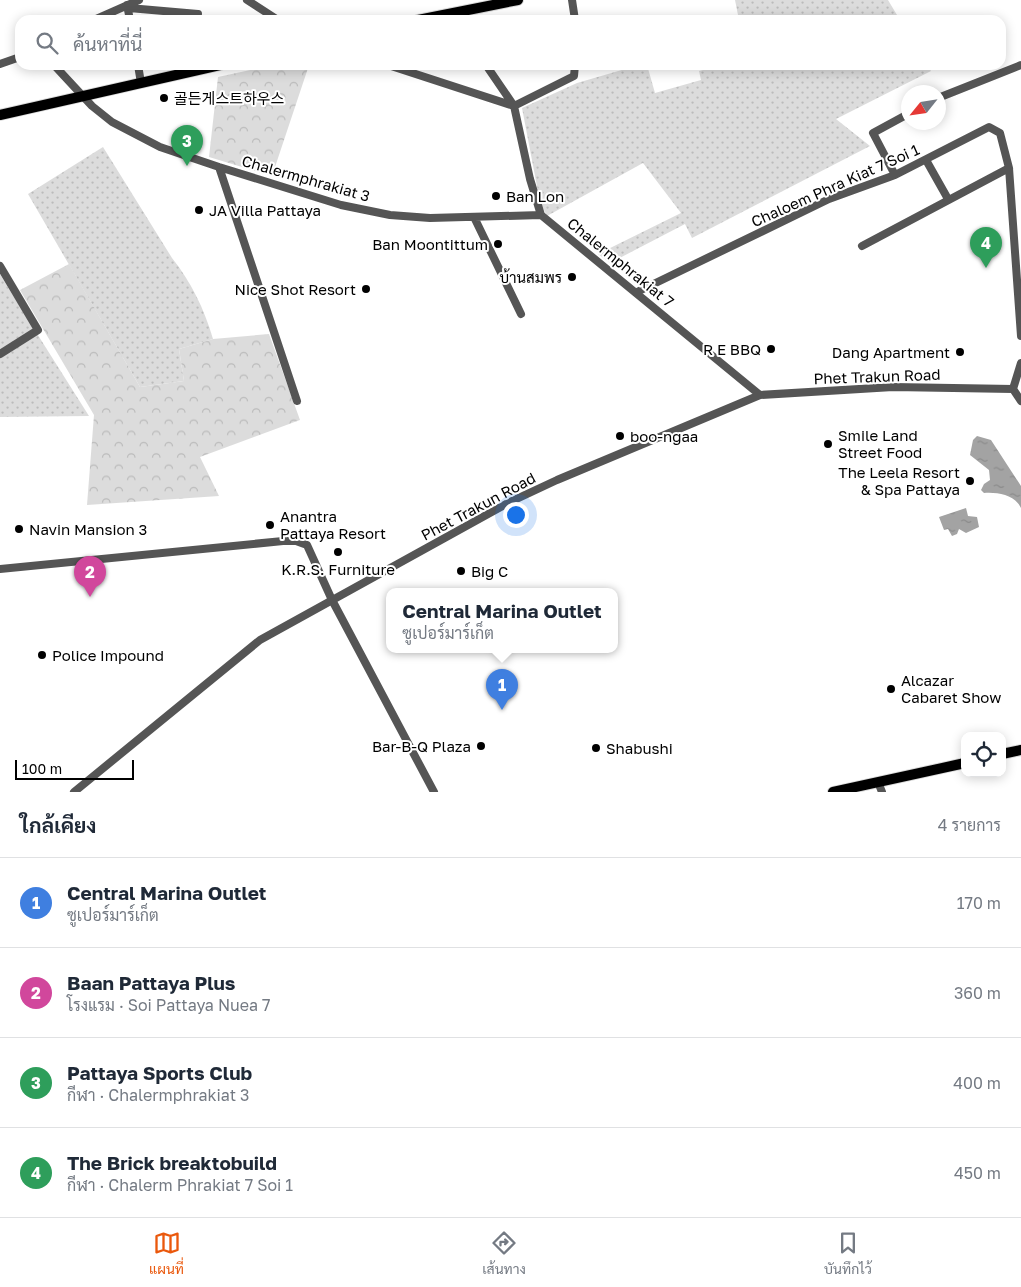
<!DOCTYPE html>
<html lang="th">
<head>
<meta charset="utf-8">
<style>
  body { margin:0; font-family:"Golos Text","Noto Sans KR",Sarabun,sans-serif; background:#f2f2f3; color:#1f2937 }
  .controls { position:absolute; right:15px; bottom:15px; display:grid; overflow:hidden; border-radius:10px; box-shadow:0 2px 12px #0003 }
  .controls button { width:45px; height:45px; display:grid; place-items:center; padding:0; border:0; border-bottom:1px solid #e0e1e3; background:#fff; color:#1f2937; font:25px sans-serif }
  .compass { position:absolute; left:901px; top:85px; width:45px; height:45px; border-radius:50%; background:#fff; box-shadow:0 2px 12px #0003; rotate:240deg }
  .scale { position:absolute; left:15px; bottom:12px; width:119px; box-sizing:border-box; padding-left:5px; border:2px solid #000; border-top:0; font-size:14px; line-height:18px; white-space:nowrap; color:#000; -webkit-text-stroke:4px #fff; paint-order:stroke }
  .you { position:absolute; left:515px; top:514px; width:18px; height:18px; margin:-12px; border:4px solid #fff; border-radius:50%; background:#1a73e8; box-shadow:0 0 0 8px #1a73e833 }
  .badge { display:grid; place-items:center; width:32px; height:32px; border-radius:50%; background:#ea580c; color:#fff; font-size:16px; font-weight:700 }
  .pin { position:absolute; translate:-50% -41px; filter:drop-shadow(0 1px 2px #0008) }
  .pin::after { content:''; position:absolute; top:26px; width:18px; height:15px; background:inherit; clip-path:polygon(0 0,100% 0,50% 100%) }
  .popup { position:absolute; left:386px; top:588px; width:232px; height:65px; box-sizing:border-box; display:grid; place-content:center; border-radius:10px; background:#fff; filter:drop-shadow(0 1px 4px #0005); font-size:16px; white-space:nowrap; color:#747a83 }
  .popup b { font-size:19px; color:#1f2937 }
  .popup::after { content:''; position:absolute; left:50%; top:100%; margin-left:-10px; border:10px solid transparent; border-top-color:#fff }
  .list { margin:0; padding:0; list-style:none }
  h2 { display:flex; justify-content:space-between; align-items:center; height:65px; margin:0; padding:0 20px; font-size:21px }
  h2 small { font-size:16px; font-weight:400; color:#747a83 }
  .list li { display:grid; grid-template-columns:32px 1fr auto; gap:15px; align-items:center; box-sizing:border-box; height:90px; padding:0 20px; border-top:1px solid #e0e1e3 }
  .list b { display:block; font-size:19px; white-space:nowrap }
  .list p { margin:0; font-size:16px; white-space:nowrap; color:#747a83 }
  .list em { font-size:16px; font-style:normal; color:#747a83 }
  .icon { flex:none; width:28px; height:28px; fill:none; stroke:currentColor; stroke-width:2; stroke-linecap:round; stroke-linejoin:round }
  .map { position:relative; flex:none; width:1021px; height:792px; overflow:hidden }
  .search { position:absolute; background:#fff; box-shadow:0 2px 12px #0003; left:15px; right:15px; top:15px; height:55px; display:flex; align-items:center; gap:12px; box-sizing:border-box; padding:0 18px; border-radius:15px; color:#747a83; font-size:19px }
  .sheet { height:425px; background:#fff }
  nav { display:flex; justify-content:space-around; align-items:center; box-sizing:border-box; height:70px; border-top:1px solid #e0e1e3; background:#fff; font-size:14px; color:#747a83 }
  nav a { display:grid; justify-items:center; gap:2px }
  nav .on { color:#ea580c }
  .map>svg:first-child { display:block }
  .grass { fill:url(#grass-dots) }
  .forest { fill:url(#forest-crowns) }
  .water { fill:url(#water-ripples) }
  .lines { fill:none; stroke-linecap:round; stroke-linejoin:round }
  .major-casing { stroke:#dbdbdb; stroke-width:12 }
  .minor { stroke:#555; stroke-width:8 }
  .major { stroke:#000; stroke-width:10 }
  .poi-dot { fill:#000; stroke:#fff; stroke-width:2 }
  .labels { text-anchor:middle; dominant-baseline:central; stroke-width:4; stroke-linejoin:round; paint-order:stroke }
  .poi-label { font-size:15px; fill:#000; stroke:#fff; text-anchor:start }
  .street-label { font-size:15px; fill:#000; stroke:#fff }
</style>
</head>
<body>
<div class="map">
<svg width="1021" height="792" viewBox="0 0 1021 792">
  <defs>
    <pattern id="grass-dots" width="8" height="8" patternUnits="userSpaceOnUse" patternTransform="scale(1.25)"><rect width="8" height="8" fill="#dcdcdc"/><path d="M2 2h.1M6 6h.1" fill="none" stroke="#bbb" stroke-width="1.8" stroke-linecap="round"/></pattern>
    <pattern id="forest-crowns" width="20" height="18" patternUnits="userSpaceOnUse" patternTransform="scale(1.25)"><rect width="20" height="18" fill="#dcdcdc"/><path d="M2 6a3 3 0 1 1 6 0M12 15a3 3 0 1 1 6 0" fill="none" stroke="#bbb"/></pattern>
    <pattern id="water-ripples" width="26" height="14" patternUnits="userSpaceOnUse" patternTransform="scale(1.25)"><rect width="26" height="14" fill="#a3a3a3"/><path d="M2 4q2-2 4 0t4 0M15 11q2-2 4 0t4 0" fill="none" stroke="#8b8b8b"/></pattern>
  </defs>
  <rect width="100%" height="100%" fill="#fff"/>
  <!-- grass -->
  <path class="grass" d="M735,0H888L900,20H739Z
    M639,65H647L655,93L701,80L699,71L711,68V65H927L931,71L836,119L870,146L692,238L685,224L610,263L598,254L681,213L643,163L547,216L540,202L522,108L577,83Z
    M103,147L172,258C191,282 204,308 213,339L179,349L184,381L140,387L28,194Z
    M0,274L12,294L89,416L0,417Z"/>
  <!-- forest -->
  <path class="forest" d="M273,65H309L272,176L209,157L218,77Z
    M69,264L140,387L184,381L179,349L213,339L269,334L300,420L200,457L219,496L87,505L94,415L20,290Z"/>
  <!-- water -->
  <path class="water" d="M977,436L991,440L1021,486V508C1015,495 998,492 984,493L981,490L984,484L990,480L989,470L970,455L973,440Z
    M966,508L968,516L977,517L979,527L966,533L959,529L957,534L952,536L948,529L944,530L939,517Z"/>
  <g class="lines">
    <defs>
      <path id="major" d="M418,20L518,0
        M0,115L220,65
        M1002,754L1021,750
        M833,792L965,763"/>
    </defs>
    <!-- major casing -->
    <use href="#major" class="major-casing"/>
    <!-- minor -->
    <path class="minor" d="M247,0L278,20
      M572,0L575,20
      M127,5L130,20
      M129,8L198,14
      M94,20L139,0
      M0,64L20,57
      M54,65L92,106L112,122L160,147L219,167L341,205L390,215L430,218L541,215
      M138,65L141,83
      M388,65L514,106L486,65
      M575,65L574,76L514,106L530,179L541,215L760,395
      M938,98L1021,65
      M926,160L948,199
      M219,167L297,401
      M895,175L873,133L908,114
      M474,217L521,314
      M862,246L1009,168
      M0,266L38,330L0,354
      M637,292L829,199L895,175L989,127L1000,133L1009,168L1021,336
      M1013,389L1021,363
      M1013,389L1021,401
      M0,569L283,541H296L307,545L332,600L434,792
      M878,782L882,792
      M74,792L260,640L508,503L557,480L760,395L893,387L1013,389"/>
    <!-- major -->
    <use href="#major" class="major"/>
  </g>
  <!-- markers -->
  <g class="poi-dot">
    <circle cx="164" cy="98" r="5"/>
    <circle cx="496" cy="196" r="5"/>
    <circle cx="199" cy="210" r="5"/>
    <circle cx="498" cy="244" r="5"/>
    <circle cx="572" cy="277" r="5"/>
    <circle cx="366" cy="289" r="5"/>
    <circle cx="771" cy="349" r="5"/>
    <circle cx="960" cy="352" r="5"/>
    <circle cx="620" cy="436" r="5"/>
    <circle cx="828" cy="444" r="5"/>
    <circle cx="970" cy="481" r="5"/>
    <circle cx="270" cy="525" r="5"/>
    <circle cx="19" cy="529" r="5"/>
    <circle cx="338" cy="552" r="5"/>
    <circle cx="461" cy="571" r="5"/>
    <circle cx="42" cy="655" r="5"/>
    <circle cx="891" cy="689" r="5"/>
    <circle cx="481" cy="746" r="5"/>
    <circle cx="596" cy="748" r="5"/>
  </g>
  <g class="labels">
    <!-- poi labels -->
    <g class="poi-label">
      <text x="174" y="98">골든게스트하우스</text>
      <text x="506" y="196">Ban Lon</text>
      <text x="209" y="210">JA Villa Pattaya</text>
      <text x="488" y="244" text-anchor="end">Ban Moontittum</text>
      <text x="562" y="277" text-anchor="end">บ้านสมพร</text>
      <text x="356" y="289" text-anchor="end">Nice Shot Resort</text>
      <text x="761" y="349" text-anchor="end">R E BBQ</text>
      <text x="950" y="352" text-anchor="end">Dang Apartment</text>
      <text x="838" y="435">Smile Land<tspan x="838" dy="17">Street Food</tspan></text>
      <text x="630" y="436">boo-ngaa</text>
      <text x="960" y="472" text-anchor="end">The Leela Resort<tspan x="960" dy="17">&amp; Spa Pattaya</tspan></text>
      <text x="280" y="516">Anantra<tspan x="280" dy="17">Pattaya Resort</tspan></text>
      <text x="29" y="529">Navin Mansion 3</text>
      <text x="338" y="569" text-anchor="middle">K.R.S. Furniture</text>
      <text x="471" y="571">Big C</text>
      <text x="52" y="655">Police Impound</text>
      <text x="901" y="680">Alcazar<tspan x="901" dy="17">Cabaret Show</tspan></text>
      <text x="471" y="746" text-anchor="end">Bar-B-Q Plaza</text>
      <text x="606" y="748">Shabushi</text>
    </g>
    <!-- street labels -->
    <g class="street-label">
      <text transform="translate(306 178) rotate(16)">Chalermphrakiat 3</text>
      <text transform="translate(835 185) rotate(-24)">Chaloem Phra Kiat 7 Soi 1</text>
      <text transform="translate(621 262) rotate(39)">Chalermphrakiat 7</text>
      <text transform="translate(877 376) rotate(-2)">Phet Trakun Road</text>
      <text transform="translate(478 506) rotate(-28)">Phet Trakun Road</text>
    </g>
  </g>
</svg>
<div class="controls">
<button><svg class="icon" aria-label="locate" viewBox="0 0 24 24"><circle cx="12" cy="12" r="6"/><path d="M12 2v4M12 18v4M2 12h4M18 12h4"/></svg></button>
</div>
<svg class="compass" viewBox="-18 -18 36 36"><path d="M0-13l5 13h-10z" fill="#e53935"/><path d="M0 13l5-13h-10z" fill="#747a83"/></svg>
<div class="scale">100 m</div>
<div class="you"></div>
<div class="pin badge" style="left:502px;top:710px;background:#3f7fe0">1</div>
<div class="popup"><b>Central Marina Outlet</b>ซูเปอร์มาร์เก็ต</div>
<div class="pin badge" style="left:90px;top:597px;background:#d1479c">2</div>
<div class="pin badge" style="left:187px;top:166px;background:#2e9e5b">3</div>
<div class="pin badge" style="left:986px;top:268px;background:#2e9e5b">4</div>
<div class="search"><svg class="icon" aria-label="search" viewBox="0 0 24 24"><circle cx="10" cy="10" r="6"/><path d="M15 15l6 6"/></svg>ค้นหาที่นี่</div>
</div>
<section class="sheet">
<h2>ใกล้เคียง<small>4 รายการ</small></h2>
<ul class="list">
<li><span class="badge" style="background:#3f7fe0">1</span><div><b>Central Marina Outlet</b><p>ซูเปอร์มาร์เก็ต</p></div><em>170 m</em></li>
<li><span class="badge" style="background:#d1479c">2</span><div><b>Baan Pattaya Plus</b><p>โรงแรม · Soi Pattaya Nuea 7</p></div><em>360 m</em></li>
<li><span class="badge" style="background:#2e9e5b">3</span><div><b>Pattaya Sports Club</b><p>กีฬา · Chalermphrakiat 3</p></div><em>400 m</em></li>
<li><span class="badge" style="background:#2e9e5b">4</span><div><b>The Brick breaktobuild</b><p>กีฬา · Chalerm Phrakiat 7 Soi 1</p></div><em>450 m</em></li>
</ul>
</section>
<nav>
<a class="on"><svg class="icon" aria-label="map" viewBox="0 0 24 24"><path d="M3 6l6-2 6 2 6-2v14l-6 2-6-2-6 2zM9 4v14M15 6v14"/></svg>แผนที่</a>
<a><svg class="icon" aria-label="directions" viewBox="0 0 24 24"><path d="M12 3l9 9-9 9-9-9zM9 14v-3h6M13 9l2 2-2 2"/></svg>เส้นทาง</a>
<a><svg class="icon" aria-label="saved" viewBox="0 0 24 24"><path d="M7 4h10v16l-5-4-5 4z"/></svg>บันทึกไว้</a>
</nav>
</body>
</html>
